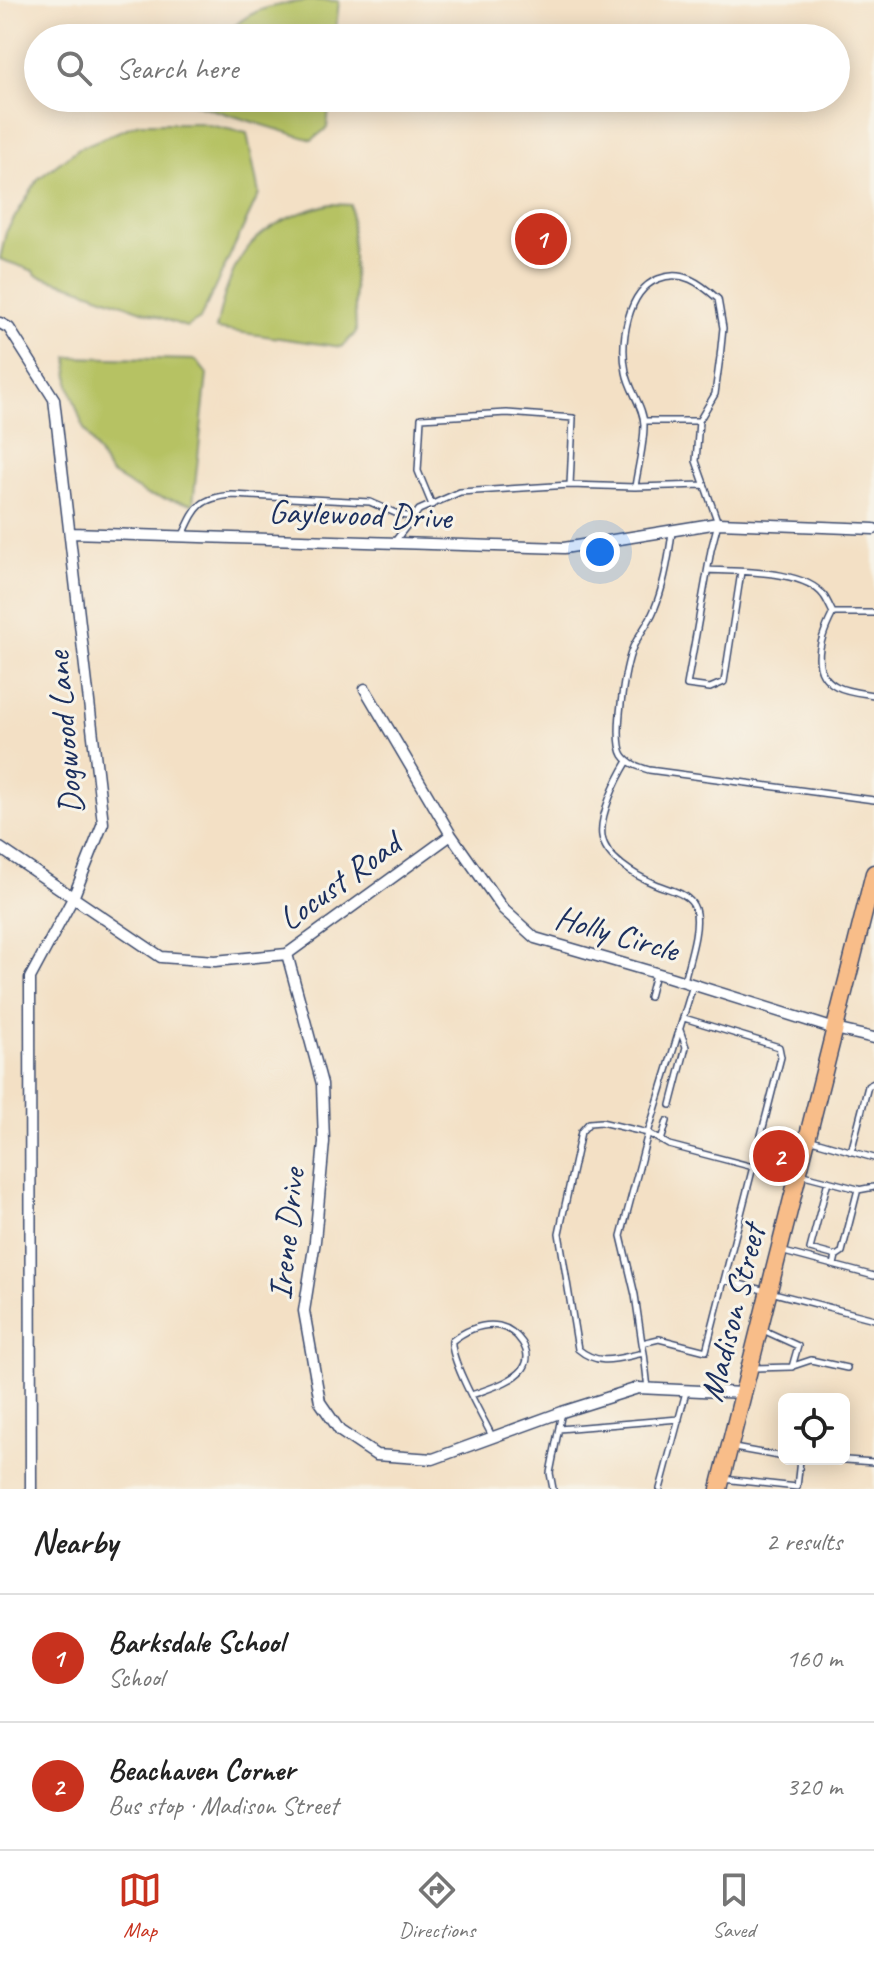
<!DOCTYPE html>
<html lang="en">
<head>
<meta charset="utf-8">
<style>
  body { margin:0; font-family:Caveat,sans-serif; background:#f2f2f2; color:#222 }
  .controls { position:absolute; right:24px; bottom:24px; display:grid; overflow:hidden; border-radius:12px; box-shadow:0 4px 20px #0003 }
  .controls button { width:72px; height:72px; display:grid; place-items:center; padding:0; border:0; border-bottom:2px solid #e0e0e0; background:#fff; color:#222; font:40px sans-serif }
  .you { position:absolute; left:600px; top:552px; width:28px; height:28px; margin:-20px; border:6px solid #fff; border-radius:50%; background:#1a73e8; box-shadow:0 0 0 12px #1a73e833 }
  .badge { display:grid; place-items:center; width:52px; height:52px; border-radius:50%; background:#c8321e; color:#fff; font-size:26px; font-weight:700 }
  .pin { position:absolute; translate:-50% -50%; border:4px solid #fff; box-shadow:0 2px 8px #0006 }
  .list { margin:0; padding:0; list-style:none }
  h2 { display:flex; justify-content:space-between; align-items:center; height:104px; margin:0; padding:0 32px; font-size:34px }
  h2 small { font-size:26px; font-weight:400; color:#767676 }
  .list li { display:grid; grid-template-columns:52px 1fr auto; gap:24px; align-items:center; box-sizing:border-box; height:128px; padding:0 32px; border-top:2px solid #e0e0e0 }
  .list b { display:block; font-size:30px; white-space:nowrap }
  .list p { margin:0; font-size:26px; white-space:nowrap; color:#767676 }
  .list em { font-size:26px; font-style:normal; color:#767676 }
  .icon { flex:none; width:44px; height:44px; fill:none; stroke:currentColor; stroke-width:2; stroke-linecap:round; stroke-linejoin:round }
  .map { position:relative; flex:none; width:874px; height:1489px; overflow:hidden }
  .search { position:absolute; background:#fff; box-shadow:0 4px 20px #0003; left:24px; right:24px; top:24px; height:88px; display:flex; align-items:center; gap:20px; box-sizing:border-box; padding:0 28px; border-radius:44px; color:#767676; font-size:30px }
  .sheet { height:360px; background:#fff }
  nav { display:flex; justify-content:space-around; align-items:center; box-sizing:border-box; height:112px; border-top:2px solid #e0e0e0; background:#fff; font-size:22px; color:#767676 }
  nav a { display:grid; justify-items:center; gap:4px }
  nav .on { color:#c8321e }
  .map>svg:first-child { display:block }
  .green { fill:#b6c264; stroke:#687861; stroke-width:2 }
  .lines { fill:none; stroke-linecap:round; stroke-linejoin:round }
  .lane-casing { stroke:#3b4a6d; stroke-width:8 }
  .street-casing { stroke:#3b4a6d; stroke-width:13 }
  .primary-casing { stroke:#3b4a6d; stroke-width:19 }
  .lane { stroke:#fff; stroke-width:5 }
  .street { stroke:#fff; stroke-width:10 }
  .primary { stroke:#f8bd89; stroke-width:16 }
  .labels { text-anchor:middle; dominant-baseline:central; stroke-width:6; stroke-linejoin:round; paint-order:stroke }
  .street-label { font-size:34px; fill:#1b2f5e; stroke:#f7f3e8 }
</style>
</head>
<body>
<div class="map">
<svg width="874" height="1489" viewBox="0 0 874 1489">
  <rect width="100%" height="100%" fill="#f7f3e8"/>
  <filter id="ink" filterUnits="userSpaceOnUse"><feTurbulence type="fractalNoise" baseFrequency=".0125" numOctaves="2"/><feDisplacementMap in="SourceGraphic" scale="16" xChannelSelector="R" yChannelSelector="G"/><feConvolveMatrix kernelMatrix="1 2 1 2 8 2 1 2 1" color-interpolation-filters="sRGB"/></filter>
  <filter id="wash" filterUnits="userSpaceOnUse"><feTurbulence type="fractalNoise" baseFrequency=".006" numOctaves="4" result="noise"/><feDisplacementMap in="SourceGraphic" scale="32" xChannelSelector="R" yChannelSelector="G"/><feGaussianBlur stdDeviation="1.8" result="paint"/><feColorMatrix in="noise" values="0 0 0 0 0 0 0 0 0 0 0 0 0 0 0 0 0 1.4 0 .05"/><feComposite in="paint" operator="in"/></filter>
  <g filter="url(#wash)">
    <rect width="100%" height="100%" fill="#f3e0c5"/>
    <!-- green -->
    <path class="green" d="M310,0L339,1L335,38H222C250,7 271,6 310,0Z
      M189,98H330L327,128L312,140L188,102Z
      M139,123H200L247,133L259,194L200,319L186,327L79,288L36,275L34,271L0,259L6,232L38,179L79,148Z
      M331,204L351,205L356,333L341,347L216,329C232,253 253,223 331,204Z
      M68,357L196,360L207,374L193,504L147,495L110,473L83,427L69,385Z"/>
  </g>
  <g filter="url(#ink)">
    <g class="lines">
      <defs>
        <path id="lane" d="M644,421H699
          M704,485L635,487C638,466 644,446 644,425C644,407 629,390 626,372C620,342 627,291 658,279C682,269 700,283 718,299L723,328L720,357L715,394L699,421L696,461L718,523L711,550L687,685L710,688L724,682L741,572
          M432,505L418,471L421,418L507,413L573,418L570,485
          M672,532C669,557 664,586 654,610C649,623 639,634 633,647C625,666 613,738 623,755C629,764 639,767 649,770L874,800
          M183,535C196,507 199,498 232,495L370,502L400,515L414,517
          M395,541L419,510L460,492L570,485L635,487
          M708,570C738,572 805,569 824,596C827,600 830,607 833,613
          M833,613C821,636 808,671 836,686C847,692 862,693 874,695
          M833,613H874
          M628,761C617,779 599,815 602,836C605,858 636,876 655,884C669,890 690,893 695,909C701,927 688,963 684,981
          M649,997L655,974
          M671,1105L686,1047L680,1030
          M808,1139L874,1158
          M661,1141L667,1121
          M851,1152L868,1086L874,1083
          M800,1174L858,1189L842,1252L836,1256L834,1265
          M828,1181L810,1249L836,1256
          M858,1190L874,1187
          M784,1252L874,1276
          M724,1280L874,1319
          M642,1343L635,1295L621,1236L648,1133L669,1145L795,1178
          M644,1353L642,1343L659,1339L706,1351L781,1057L779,1047L684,1018
          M793,1366L811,1360L847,1368
          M754,1368L792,1367L798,1346L763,1330
          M648,1389L644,1353C618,1358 599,1367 578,1349L559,1233L581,1132L589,1123L601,1122L648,1133L693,985
          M472,1395C487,1389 513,1382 523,1369C535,1352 517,1330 499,1326C482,1323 465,1331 452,1341C450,1360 482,1416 492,1436
          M559,1429L679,1419
          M734,1448L784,1457
          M832,1459L874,1462
          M723,1479L797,1487L800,1460L795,1459
          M553,1489L550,1473L562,1412
          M660,1489L686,1392"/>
        <path id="street" d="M0,323L9,328L54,399L103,823L73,898L30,978L31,1489
          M71,533L564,548L718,523L874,529
          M365,689L451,835L503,909L535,938L666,976L835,1029L874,1038
          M0,848L161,957L215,961L287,954L451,835
          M287,954L322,1084L324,1142L315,1241L304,1311L320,1402L340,1431L376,1455L433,1459L562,1412L638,1388L743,1393"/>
        <path id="primary" d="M719,1489L874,873"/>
      </defs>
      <!-- lane casing -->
      <use href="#lane" class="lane-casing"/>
      <!-- street casing -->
      <use href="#street" class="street-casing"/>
      <!-- primary casing -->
      <use href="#primary" class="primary-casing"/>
      <!-- lane -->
      <use href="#lane" class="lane"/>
      <!-- street -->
      <use href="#street" class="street"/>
      <!-- primary -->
      <use href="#primary" class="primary"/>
    </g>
  </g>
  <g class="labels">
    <!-- street labels -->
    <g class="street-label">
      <text transform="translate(360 514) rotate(2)">Gaylewood Drive</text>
      <text transform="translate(64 733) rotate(-95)">Dogwood Lane</text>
      <text transform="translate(339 881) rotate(-36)">Locust Road</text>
      <text transform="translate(617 933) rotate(16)">Holly Circle</text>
      <text transform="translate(286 1234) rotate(-84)">Irene Drive</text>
      <text transform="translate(732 1313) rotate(-76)">Madison Street</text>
    </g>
  </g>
</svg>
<div class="controls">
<button><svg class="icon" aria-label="locate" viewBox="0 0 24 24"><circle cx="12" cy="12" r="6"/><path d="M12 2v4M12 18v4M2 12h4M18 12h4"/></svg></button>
</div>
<div class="you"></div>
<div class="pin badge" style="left:541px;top:239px">1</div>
<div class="pin badge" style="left:779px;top:1156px">2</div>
<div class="search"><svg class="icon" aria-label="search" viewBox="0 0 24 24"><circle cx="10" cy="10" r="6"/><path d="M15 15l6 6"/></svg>Search here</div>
</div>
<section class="sheet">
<h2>Nearby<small>2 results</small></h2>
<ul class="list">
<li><span class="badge">1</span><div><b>Barksdale School</b><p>School</p></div><em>160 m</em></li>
<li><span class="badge">2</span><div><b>Beachaven Corner</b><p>Bus stop · Madison Street</p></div><em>320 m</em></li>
</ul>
</section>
<nav>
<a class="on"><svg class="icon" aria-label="map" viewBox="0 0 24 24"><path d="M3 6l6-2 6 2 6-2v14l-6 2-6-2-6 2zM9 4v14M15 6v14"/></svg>Map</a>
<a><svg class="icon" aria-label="directions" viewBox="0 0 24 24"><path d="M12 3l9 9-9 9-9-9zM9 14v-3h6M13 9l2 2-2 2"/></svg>Directions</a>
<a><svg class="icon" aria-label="saved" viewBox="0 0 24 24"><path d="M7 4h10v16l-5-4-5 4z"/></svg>Saved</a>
</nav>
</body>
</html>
